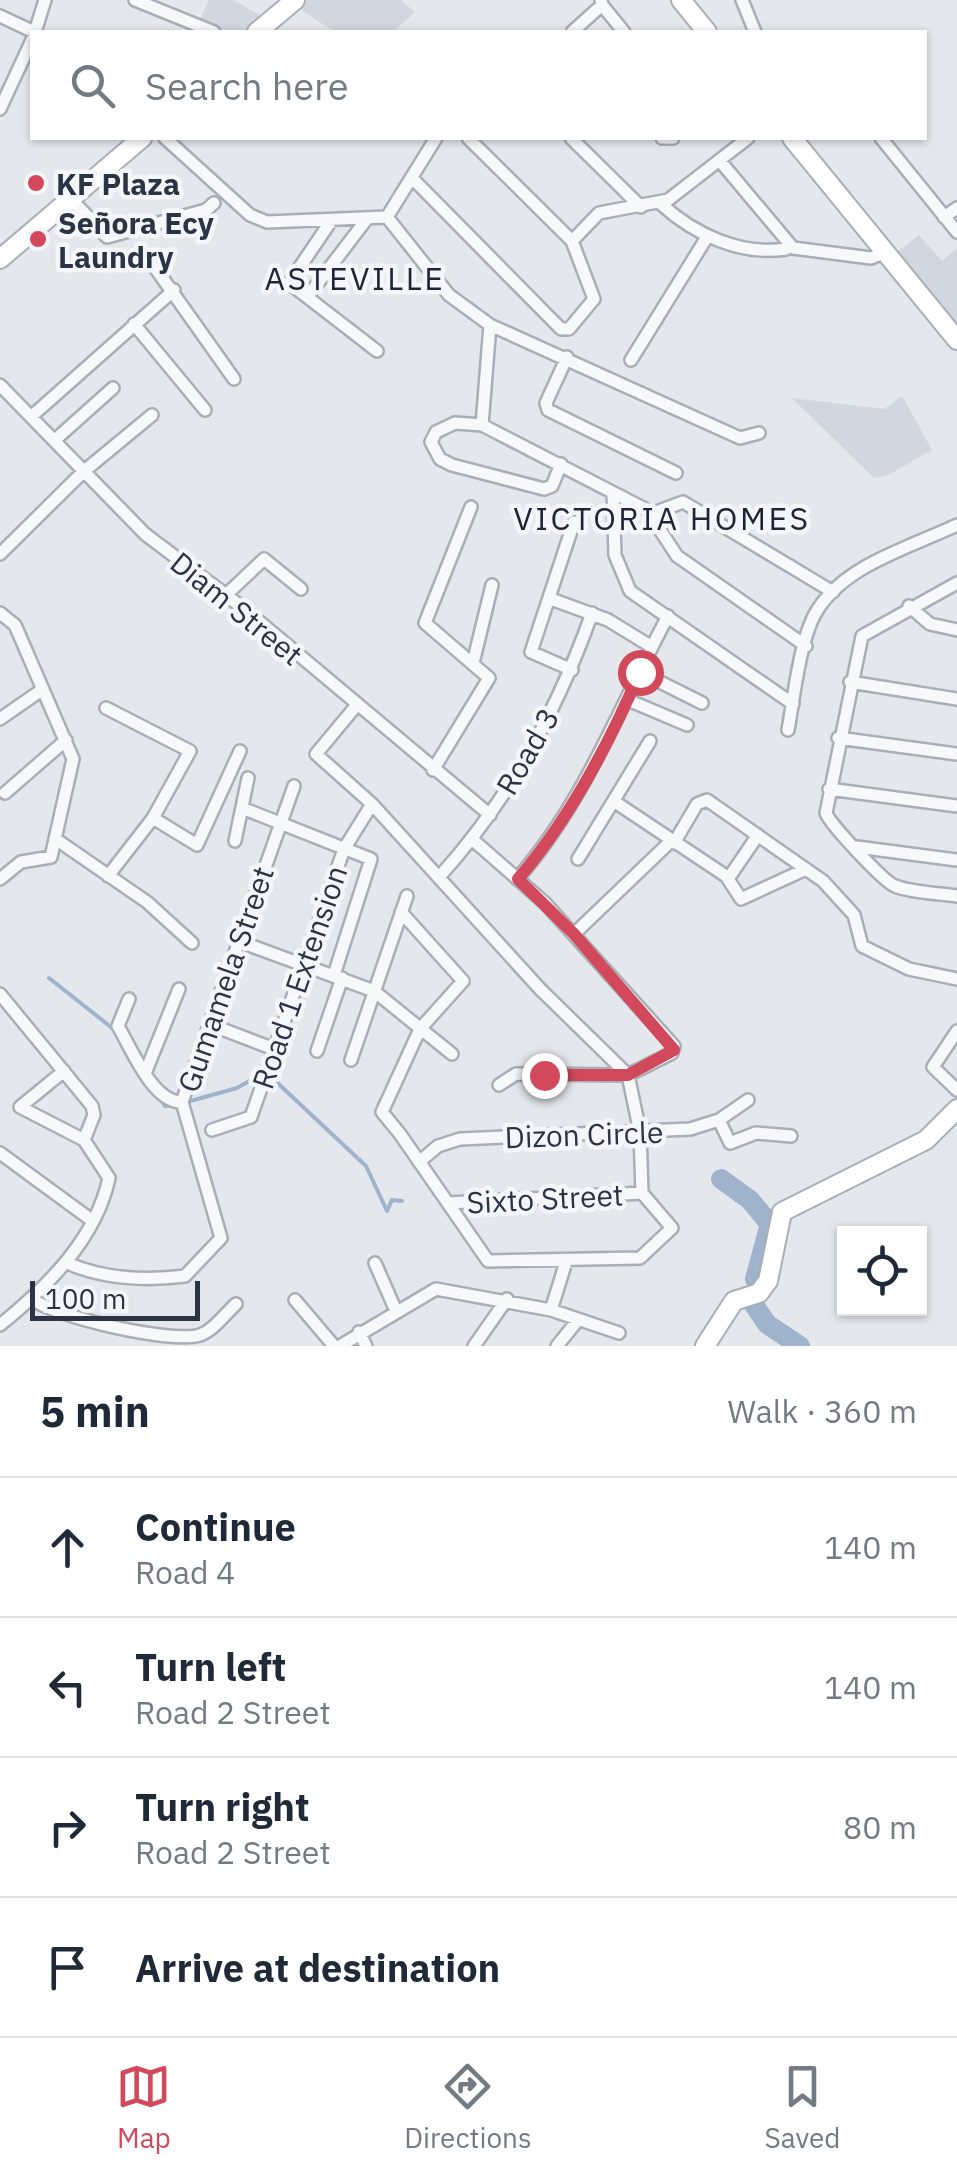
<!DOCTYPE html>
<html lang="en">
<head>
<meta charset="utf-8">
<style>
  body { margin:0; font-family:"IBM Plex Sans",sans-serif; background:#f2f2f3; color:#1f2937 }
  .controls { position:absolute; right:30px; bottom:30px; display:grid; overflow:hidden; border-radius:0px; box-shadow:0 2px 8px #0004 }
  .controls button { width:90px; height:90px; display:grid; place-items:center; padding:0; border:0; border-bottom:2px solid #e0e1e3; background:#fff; color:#1f2937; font:50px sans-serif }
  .scale { position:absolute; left:30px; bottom:25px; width:170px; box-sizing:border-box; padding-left:10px; border:5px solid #2b3445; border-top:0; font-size:28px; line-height:35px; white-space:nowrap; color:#2b3445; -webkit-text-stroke:8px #f4f6f9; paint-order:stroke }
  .stop { position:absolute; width:30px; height:30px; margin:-22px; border:8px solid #d1495b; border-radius:50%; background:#fff }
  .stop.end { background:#d1495b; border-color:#fff; box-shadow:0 2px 10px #0008 }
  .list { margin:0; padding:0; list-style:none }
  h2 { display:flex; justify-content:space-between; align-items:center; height:130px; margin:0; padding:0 40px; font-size:42px }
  h2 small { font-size:32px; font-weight:400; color:#747a83 }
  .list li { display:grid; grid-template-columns:65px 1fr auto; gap:30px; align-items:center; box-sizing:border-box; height:140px; padding:0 40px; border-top:2px solid #e0e1e3 }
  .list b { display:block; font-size:38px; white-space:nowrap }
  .list p { margin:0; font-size:32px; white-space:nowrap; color:#747a83 }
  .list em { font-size:32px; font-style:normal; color:#747a83 }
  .icon { flex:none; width:55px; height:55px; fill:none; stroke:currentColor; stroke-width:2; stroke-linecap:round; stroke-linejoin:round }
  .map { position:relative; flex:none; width:957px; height:1346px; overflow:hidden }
  .search { position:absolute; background:#fff; box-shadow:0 2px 8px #0004; left:30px; right:30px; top:30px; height:110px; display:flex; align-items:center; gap:25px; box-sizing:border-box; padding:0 35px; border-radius:0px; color:#747a83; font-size:38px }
  .sheet { height:690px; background:#fff }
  nav { display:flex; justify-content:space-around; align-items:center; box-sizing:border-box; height:140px; border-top:2px solid #e0e1e3; background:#fff; font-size:28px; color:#747a83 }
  nav a { display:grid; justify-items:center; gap:5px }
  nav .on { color:#d1495b }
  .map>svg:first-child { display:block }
  .built { fill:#d2d6de }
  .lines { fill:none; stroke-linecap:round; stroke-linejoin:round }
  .stream { stroke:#9fb4cc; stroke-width:4 }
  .river { stroke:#9fb4cc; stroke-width:20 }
  .street-casing { stroke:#a9aeb7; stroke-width:16 }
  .secondary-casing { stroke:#a9aeb7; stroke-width:22 }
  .street { stroke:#f7f8fa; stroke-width:11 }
  .secondary { stroke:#fff; stroke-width:18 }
  .route { stroke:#d1495b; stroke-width:12 }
  .poi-dot { fill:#d1495b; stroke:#f4f6f9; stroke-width:4 }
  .labels { text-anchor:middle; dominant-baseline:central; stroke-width:9; stroke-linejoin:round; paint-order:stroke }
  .poi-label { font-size:30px; font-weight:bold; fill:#2b3445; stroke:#f4f6f9; text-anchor:start }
  .street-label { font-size:30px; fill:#2b3445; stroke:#f4f6f9 }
  .neighbourhood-label { font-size:32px; letter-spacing:2.5px; fill:#1d2536; stroke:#f4f6f9 }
</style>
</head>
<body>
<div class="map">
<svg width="957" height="1346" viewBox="0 0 957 1346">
  <rect width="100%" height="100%" fill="#e4e7ec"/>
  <!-- built -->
  <path class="built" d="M209,0H233L262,16L244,32H227L200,19Z
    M307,0H401L415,12L393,32H335L298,8Z
    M919,235L942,261L957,248V329L894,254Z
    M902,396L932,450L888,475L874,478L792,398L884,409Z"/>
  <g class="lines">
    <!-- stream -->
    <path class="stream" d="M49,978L116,1031
      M269,1075L366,1166L387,1211L392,1200L402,1201
      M159,1097L165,1106L174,1105
      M187,1102L237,1088L260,1075"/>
    <!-- river -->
    <path class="river" d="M721,1179L750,1200L770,1224L755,1279
      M750,1299L767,1324L800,1346"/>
    <defs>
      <path id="street" d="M135,0L214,32
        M742,0L755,32
        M602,5L624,32
        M0,16L34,32
        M35,32L45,0
        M572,32L602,5L601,0
        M0,109L32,40
        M165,138L250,215L267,222L387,217L436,138
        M571,138L641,207
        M662,138H673
        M881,138L957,232
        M720,161L793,248L871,258L886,252
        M413,179L561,329H569L594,299L572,241L468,138
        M72,200L107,237L206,210L214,203
        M661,204C694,234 740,256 786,249
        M387,217L449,295L490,325L740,438L759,433
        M944,217L957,208
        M331,221L289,283L377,351
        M572,241L599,213L668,200L748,138
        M156,269L234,379
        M308,296L366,220
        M134,324L205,410
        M567,357L546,403L548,410L676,473
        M631,360L707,237
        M0,385L145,534L243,608L490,815
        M33,415L174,290
        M482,425L490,325
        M56,439L113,388
        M561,464L552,486L544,489L452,465L440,459L431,442L436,432L455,423L482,425L647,510L677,556L806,646
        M613,493L615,555L630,591L793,704
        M651,514L683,502L833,592
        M0,554L83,472L152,415
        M957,583L862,636L826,813C829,823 884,882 895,886C913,893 938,893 957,896
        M227,594L264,559L301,589
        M551,599L608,620L652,647
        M909,606L930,624L957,630
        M0,613L15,625L73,759L51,857L21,862L0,879
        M473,663L492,585
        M572,670L531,652L574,522
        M640,672L702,703
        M850,682L957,699
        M628,700L687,725
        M356,706L316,754L372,804L540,989L628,1075L640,1132L642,1193L672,1228L640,1258L488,1261L400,1134L382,1112L420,1029L463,981L401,912
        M106,708L190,751L153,818L108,876
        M0,719L43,689
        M788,730C794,697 800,636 818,609C847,564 911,547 957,525
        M838,738L957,754
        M433,770L489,678L425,623L471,507
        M829,789L957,806
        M5,793L66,740
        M615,802L726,876L741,899L806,869
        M242,808L371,859L334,975
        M153,818L197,845L240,751
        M57,840L147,902L192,943
        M473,840L545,903L674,1046L672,1053L628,1075L516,1074L499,1085
        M235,841L248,778
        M674,843L697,804L707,800L823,881L854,915L862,946L909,969L957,979
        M857,847L957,860
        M578,859L650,741
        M440,876C508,801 558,709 592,613
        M517,879C585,802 620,705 668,616
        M728,879L758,835
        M574,934L671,841
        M238,941L374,991L452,1054
        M0,994L92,1106L94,1115L84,1140L109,1178C96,1239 47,1287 0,1325
        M129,999L118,1026C131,1048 153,1103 182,1102
        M209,1024L274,1049
        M957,1031L933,1067L957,1090
        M317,1051L342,978
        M351,1060L407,896
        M64,1071L20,1107L84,1140
        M146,1071L179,989
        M719,1120L730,1143L756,1133L791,1136
        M212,1130L251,1117L344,849L372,804
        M0,1153L90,1219
        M419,1162L438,1146L460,1139L690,1129L719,1120L748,1100
        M448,1203L642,1193
        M67,1263C104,1279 145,1281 185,1276L221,1238L182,1102L294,786
        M375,1263L396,1311
        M32,1299C56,1317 172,1344 200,1335C214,1330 225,1314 236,1304
        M295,1300L334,1346
        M551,1310L566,1262
        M359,1332L366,1346
        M340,1346L436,1289L551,1310L619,1333
        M474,1346L507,1299
        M557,1346L578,1320"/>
      <path id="secondary" d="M681,0L707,32
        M257,32L295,0
        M792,138L957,340
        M0,259L142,138
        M705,1346L734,1301L759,1293L768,1281L782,1212L926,1140L957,1109"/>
    </defs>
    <!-- street casing -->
    <use href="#street" class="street-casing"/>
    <!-- secondary casing -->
    <use href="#secondary" class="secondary-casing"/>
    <!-- street -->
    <use href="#street" class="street"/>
    <!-- secondary -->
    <use href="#secondary" class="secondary"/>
  </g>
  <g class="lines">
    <!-- route -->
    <path class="route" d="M544,1075H628L674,1050L574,934L518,879C569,820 609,744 640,672"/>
  </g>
  <!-- markers -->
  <g class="poi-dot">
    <circle cx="36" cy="183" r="10"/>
    <circle cx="38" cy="239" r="10"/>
  </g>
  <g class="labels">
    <!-- poi labels -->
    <g class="poi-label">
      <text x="56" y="183">KF Plaza</text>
      <text x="58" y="222">Señora Ecy<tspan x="58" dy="34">Laundry</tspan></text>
    </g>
    <!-- street labels -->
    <g class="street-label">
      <text transform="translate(237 608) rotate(39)">Diam Street</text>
      <text transform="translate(527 751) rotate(-60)">Road 3</text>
      <text transform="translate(299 977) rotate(-71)">Road 1 Extension</text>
      <text transform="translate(225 979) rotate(-71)">Gumamela Street</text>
      <text transform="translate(584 1134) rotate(-2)">Dizon Circle</text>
      <text transform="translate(545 1198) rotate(-3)">Sixto Street</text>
    </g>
    <!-- neighbourhood labels -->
    <g class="neighbourhood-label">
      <text x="355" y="278">ASTEVILLE</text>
      <text x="662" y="518">VICTORIA HOMES</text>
    </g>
  </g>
</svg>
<div class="controls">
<button><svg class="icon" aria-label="locate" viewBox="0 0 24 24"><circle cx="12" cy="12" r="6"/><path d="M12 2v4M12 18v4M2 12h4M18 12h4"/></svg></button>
</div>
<div class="scale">100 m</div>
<div class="stop" style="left:640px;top:672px"></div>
<div class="stop end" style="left:544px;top:1075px"></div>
<div class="search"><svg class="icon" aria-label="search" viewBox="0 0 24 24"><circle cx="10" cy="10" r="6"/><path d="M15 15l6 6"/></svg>Search here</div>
</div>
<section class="sheet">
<h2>5 min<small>Walk · 360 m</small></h2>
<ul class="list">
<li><svg class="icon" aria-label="ahead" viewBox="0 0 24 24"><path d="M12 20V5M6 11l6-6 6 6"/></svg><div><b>Continue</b><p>Road 4</p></div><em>140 m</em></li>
<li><svg class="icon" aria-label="left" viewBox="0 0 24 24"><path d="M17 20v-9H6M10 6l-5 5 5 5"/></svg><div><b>Turn left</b><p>Road 2 Street</p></div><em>140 m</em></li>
<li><svg class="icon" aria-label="right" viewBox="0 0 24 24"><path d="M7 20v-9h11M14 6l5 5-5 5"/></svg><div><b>Turn right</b><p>Road 2 Street</p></div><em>80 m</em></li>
<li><svg class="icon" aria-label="arrive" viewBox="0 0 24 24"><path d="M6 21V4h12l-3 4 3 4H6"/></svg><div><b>Arrive at destination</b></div></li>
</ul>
</section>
<nav>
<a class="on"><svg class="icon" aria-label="map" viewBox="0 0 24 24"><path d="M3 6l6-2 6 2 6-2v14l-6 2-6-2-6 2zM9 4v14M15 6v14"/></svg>Map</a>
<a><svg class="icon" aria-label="directions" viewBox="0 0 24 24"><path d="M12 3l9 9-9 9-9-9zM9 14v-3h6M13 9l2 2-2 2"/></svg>Directions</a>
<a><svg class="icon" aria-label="saved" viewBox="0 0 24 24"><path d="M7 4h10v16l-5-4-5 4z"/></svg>Saved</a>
</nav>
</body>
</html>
